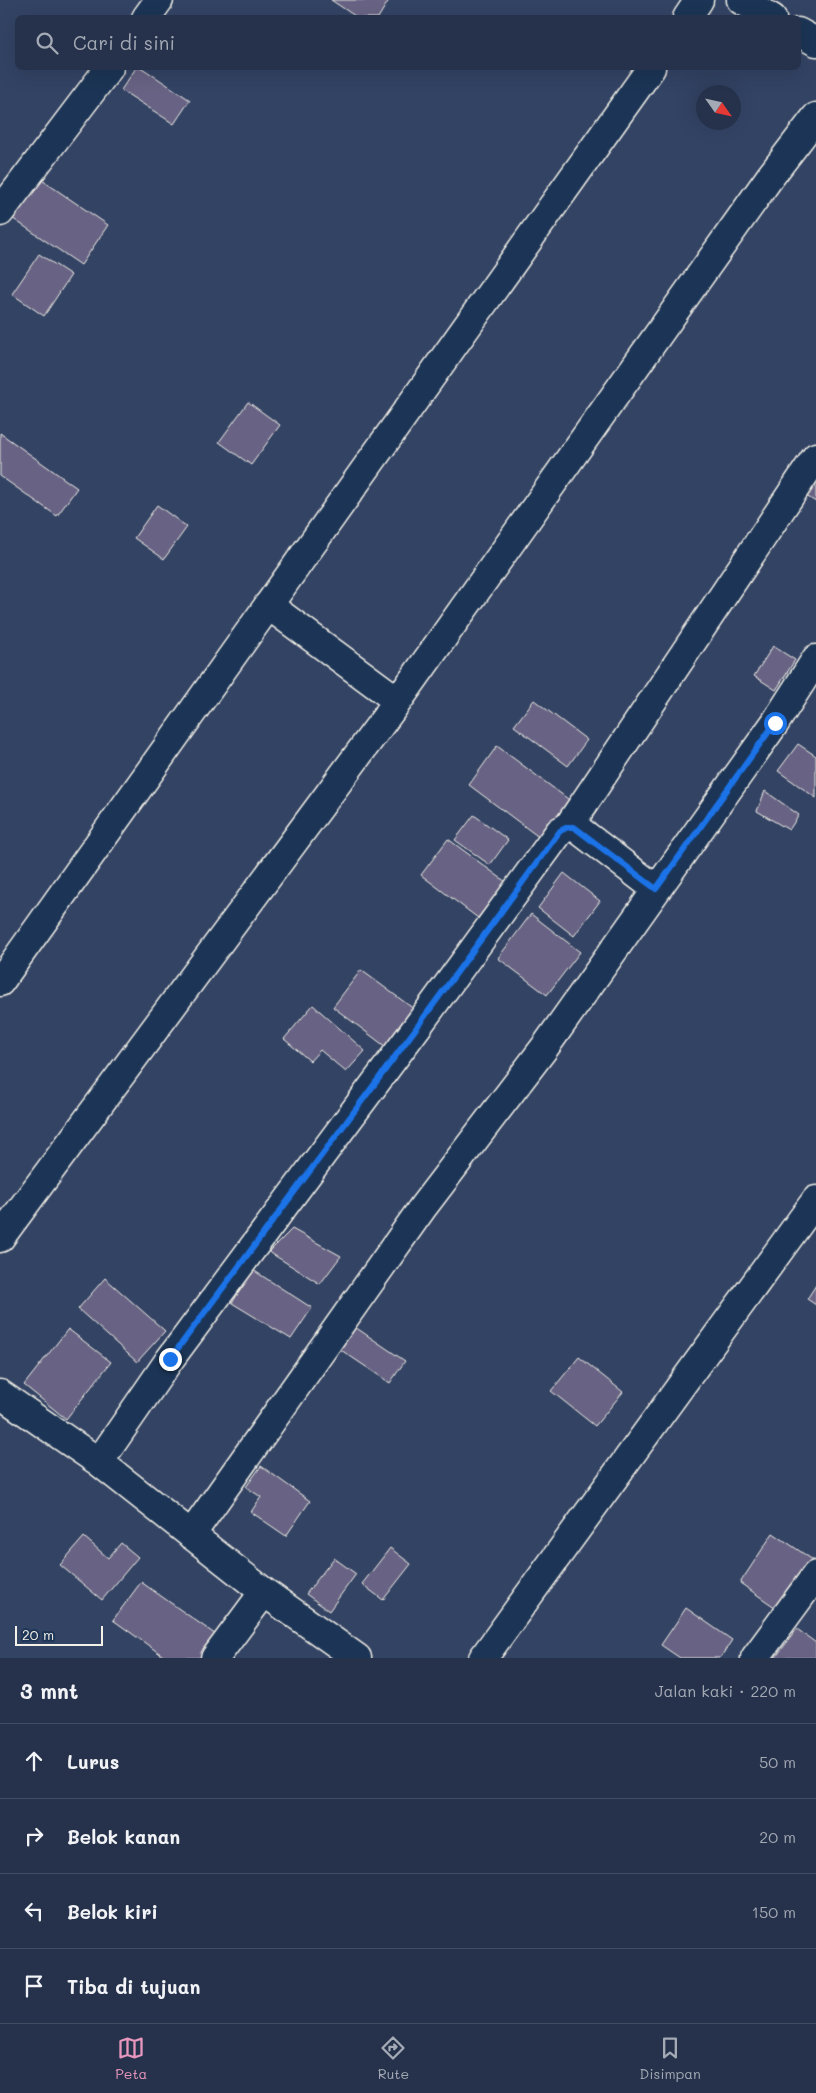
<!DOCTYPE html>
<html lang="id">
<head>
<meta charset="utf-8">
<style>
  body { margin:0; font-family:Mali,sans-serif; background:#2e3a52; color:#f1f3f6 }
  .compass { position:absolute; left:696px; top:85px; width:45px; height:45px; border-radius:50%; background:#26324b; box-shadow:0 5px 20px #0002; rotate:124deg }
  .scale { position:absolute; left:15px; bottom:12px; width:88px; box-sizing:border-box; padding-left:5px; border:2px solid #f4f1e8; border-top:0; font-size:14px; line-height:18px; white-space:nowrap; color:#f4f1e8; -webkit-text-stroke:4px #1d3557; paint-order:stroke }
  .stop { position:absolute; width:15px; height:15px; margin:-11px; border:4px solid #1a73e8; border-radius:50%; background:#fff }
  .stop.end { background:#1a73e8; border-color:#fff; box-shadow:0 1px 5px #0008 }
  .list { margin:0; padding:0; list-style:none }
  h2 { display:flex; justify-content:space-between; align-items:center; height:65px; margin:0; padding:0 20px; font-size:21px }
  h2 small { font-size:16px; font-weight:400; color:#a4aab5 }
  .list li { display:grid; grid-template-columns:32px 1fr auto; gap:15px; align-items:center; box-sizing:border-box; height:75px; padding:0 20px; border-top:1px solid #424d63 }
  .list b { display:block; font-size:19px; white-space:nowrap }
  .list em { font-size:16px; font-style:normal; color:#a4aab5 }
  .icon { flex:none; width:28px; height:28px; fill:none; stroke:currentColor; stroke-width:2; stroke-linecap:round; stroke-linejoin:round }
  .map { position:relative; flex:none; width:816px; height:1658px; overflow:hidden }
  .search { position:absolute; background:#26324b; box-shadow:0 5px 20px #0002; left:15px; right:15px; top:15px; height:55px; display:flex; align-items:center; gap:12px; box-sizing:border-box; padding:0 18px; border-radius:8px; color:#a4aab5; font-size:19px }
  .sheet { height:365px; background:#26324b }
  nav { display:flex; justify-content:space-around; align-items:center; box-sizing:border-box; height:70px; border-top:1px solid #424d63; background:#26324b; font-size:14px; color:#a4aab5 }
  nav a { display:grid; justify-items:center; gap:2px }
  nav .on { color:#e797bd }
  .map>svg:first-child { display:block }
  .building { fill:#676484; stroke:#f4f1e8 }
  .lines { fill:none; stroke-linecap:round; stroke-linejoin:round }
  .minor-casing { stroke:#f4f1e8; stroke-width:31 }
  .minor { stroke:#1d3557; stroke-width:28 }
  .route { stroke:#1a73e8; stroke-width:6 }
</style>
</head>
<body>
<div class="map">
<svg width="816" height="1658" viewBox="0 0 816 1658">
  <rect width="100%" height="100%" fill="#334364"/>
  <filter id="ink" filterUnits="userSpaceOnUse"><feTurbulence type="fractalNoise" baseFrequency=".02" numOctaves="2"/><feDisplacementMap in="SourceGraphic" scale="10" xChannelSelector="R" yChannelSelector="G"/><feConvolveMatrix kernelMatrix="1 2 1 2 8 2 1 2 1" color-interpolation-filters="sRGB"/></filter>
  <g filter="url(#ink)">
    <!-- building -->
    <path class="building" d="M331,0H389L378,18H358Z
      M136,68H142L190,100L174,124L121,90Z
      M36,176L108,225L81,265L9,216Z
      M39,254L71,275L44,316L12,294Z
      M248,402L280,425L251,465L219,442Z
      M0,433L77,488L57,516L0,476Z
      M816,479V502L806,496Z
      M157,505L187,527L164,559L134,538Z
      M773,646L795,660L776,690L754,676Z
      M534,700L587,740L568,766L514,726Z
      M798,744L816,756V798L778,771Z
      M497,746L572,802L544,841L469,785Z
      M765,791L799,815L789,830L757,811Z
      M474,815L508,840L490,865L455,840Z
      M448,839L506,882L478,918L421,875Z
      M564,873L600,901L574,936L538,908Z
      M531,914L580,952L547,995L498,958Z
      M361,970L418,1012L390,1050L333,1007Z
      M313,1005L365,1051L346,1072L320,1050L310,1061L284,1039Z
      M292,1229L341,1256L320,1284L269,1252Z
      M253,1270L312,1308L291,1339L232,1303Z
      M105,1278L165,1331L137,1362L78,1309Z
      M816,1285V1305L807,1299Z
      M352,1325L405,1361L390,1383L338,1348Z
      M68,1329L111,1362L66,1419L24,1385Z
      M579,1357L623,1392L595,1426L551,1391Z
      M261,1466L310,1501L286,1536L251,1512L261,1497L246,1487Z
      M773,1533L813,1560L779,1610L740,1583Z
      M84,1537L108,1558L121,1543L138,1557L102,1600L60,1565Z
      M390,1548L411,1564L383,1600L362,1584Z
      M334,1558L356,1574L329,1611L306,1594Z
      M141,1582L219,1637L204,1658H166L113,1620Z
      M686,1608L732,1640L720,1658H680L661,1645Z
      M797,1629L816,1643V1658H775Z"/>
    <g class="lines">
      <defs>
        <path id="minor" d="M741,0L772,18
          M146,18L159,0
          M687,18L699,0
          M798,32L816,42
          M0,212L109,68
          M268,605L398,701
          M568,827L816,457
          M0,982L651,68
          M0,1238L398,701L770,177L816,117
          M0,1394L99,1462L264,1592L357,1658
          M99,1462L170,1359L417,1027L560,831L568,827H575L656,889
          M191,1535L423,1207L545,1047L775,723L816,659
          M215,1658L264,1592
          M483,1658L816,1200
          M755,1658L816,1575"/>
      </defs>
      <!-- minor casing -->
      <use href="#minor" class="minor-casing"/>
      <!-- minor -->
      <use href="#minor" class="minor"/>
    </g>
  </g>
  <g class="lines" filter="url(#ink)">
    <!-- route -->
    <path class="route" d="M170,1359L417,1027L560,831L568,827H574L656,889L775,723"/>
  </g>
</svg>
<svg class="compass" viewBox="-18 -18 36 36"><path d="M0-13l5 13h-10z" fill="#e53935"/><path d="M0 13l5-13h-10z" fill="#a4aab5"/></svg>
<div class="scale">20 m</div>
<div class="stop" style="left:775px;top:723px"></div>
<div class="stop end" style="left:170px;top:1359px"></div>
<div class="search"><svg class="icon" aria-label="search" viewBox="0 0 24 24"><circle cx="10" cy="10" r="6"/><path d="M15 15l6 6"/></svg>Cari di sini</div>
</div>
<section class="sheet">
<h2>3 mnt<small>Jalan kaki · 220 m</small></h2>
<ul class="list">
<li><svg class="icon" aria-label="ahead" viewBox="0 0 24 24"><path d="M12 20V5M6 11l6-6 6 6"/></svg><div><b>Lurus</b></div><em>50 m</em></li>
<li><svg class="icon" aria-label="right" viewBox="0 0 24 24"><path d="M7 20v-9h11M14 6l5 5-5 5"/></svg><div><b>Belok kanan</b></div><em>20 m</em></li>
<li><svg class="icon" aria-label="left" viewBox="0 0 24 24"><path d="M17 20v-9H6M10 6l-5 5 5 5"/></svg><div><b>Belok kiri</b></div><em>150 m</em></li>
<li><svg class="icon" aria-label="arrive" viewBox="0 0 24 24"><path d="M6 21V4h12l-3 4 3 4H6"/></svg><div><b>Tiba di tujuan</b></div></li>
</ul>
</section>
<nav>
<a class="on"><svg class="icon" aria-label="map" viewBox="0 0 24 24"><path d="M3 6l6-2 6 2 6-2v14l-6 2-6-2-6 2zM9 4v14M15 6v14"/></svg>Peta</a>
<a><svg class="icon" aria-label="directions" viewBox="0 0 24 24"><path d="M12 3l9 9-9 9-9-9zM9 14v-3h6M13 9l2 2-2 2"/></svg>Rute</a>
<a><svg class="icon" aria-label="saved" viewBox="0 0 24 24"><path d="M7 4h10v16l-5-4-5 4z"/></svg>Disimpan</a>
</nav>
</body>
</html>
